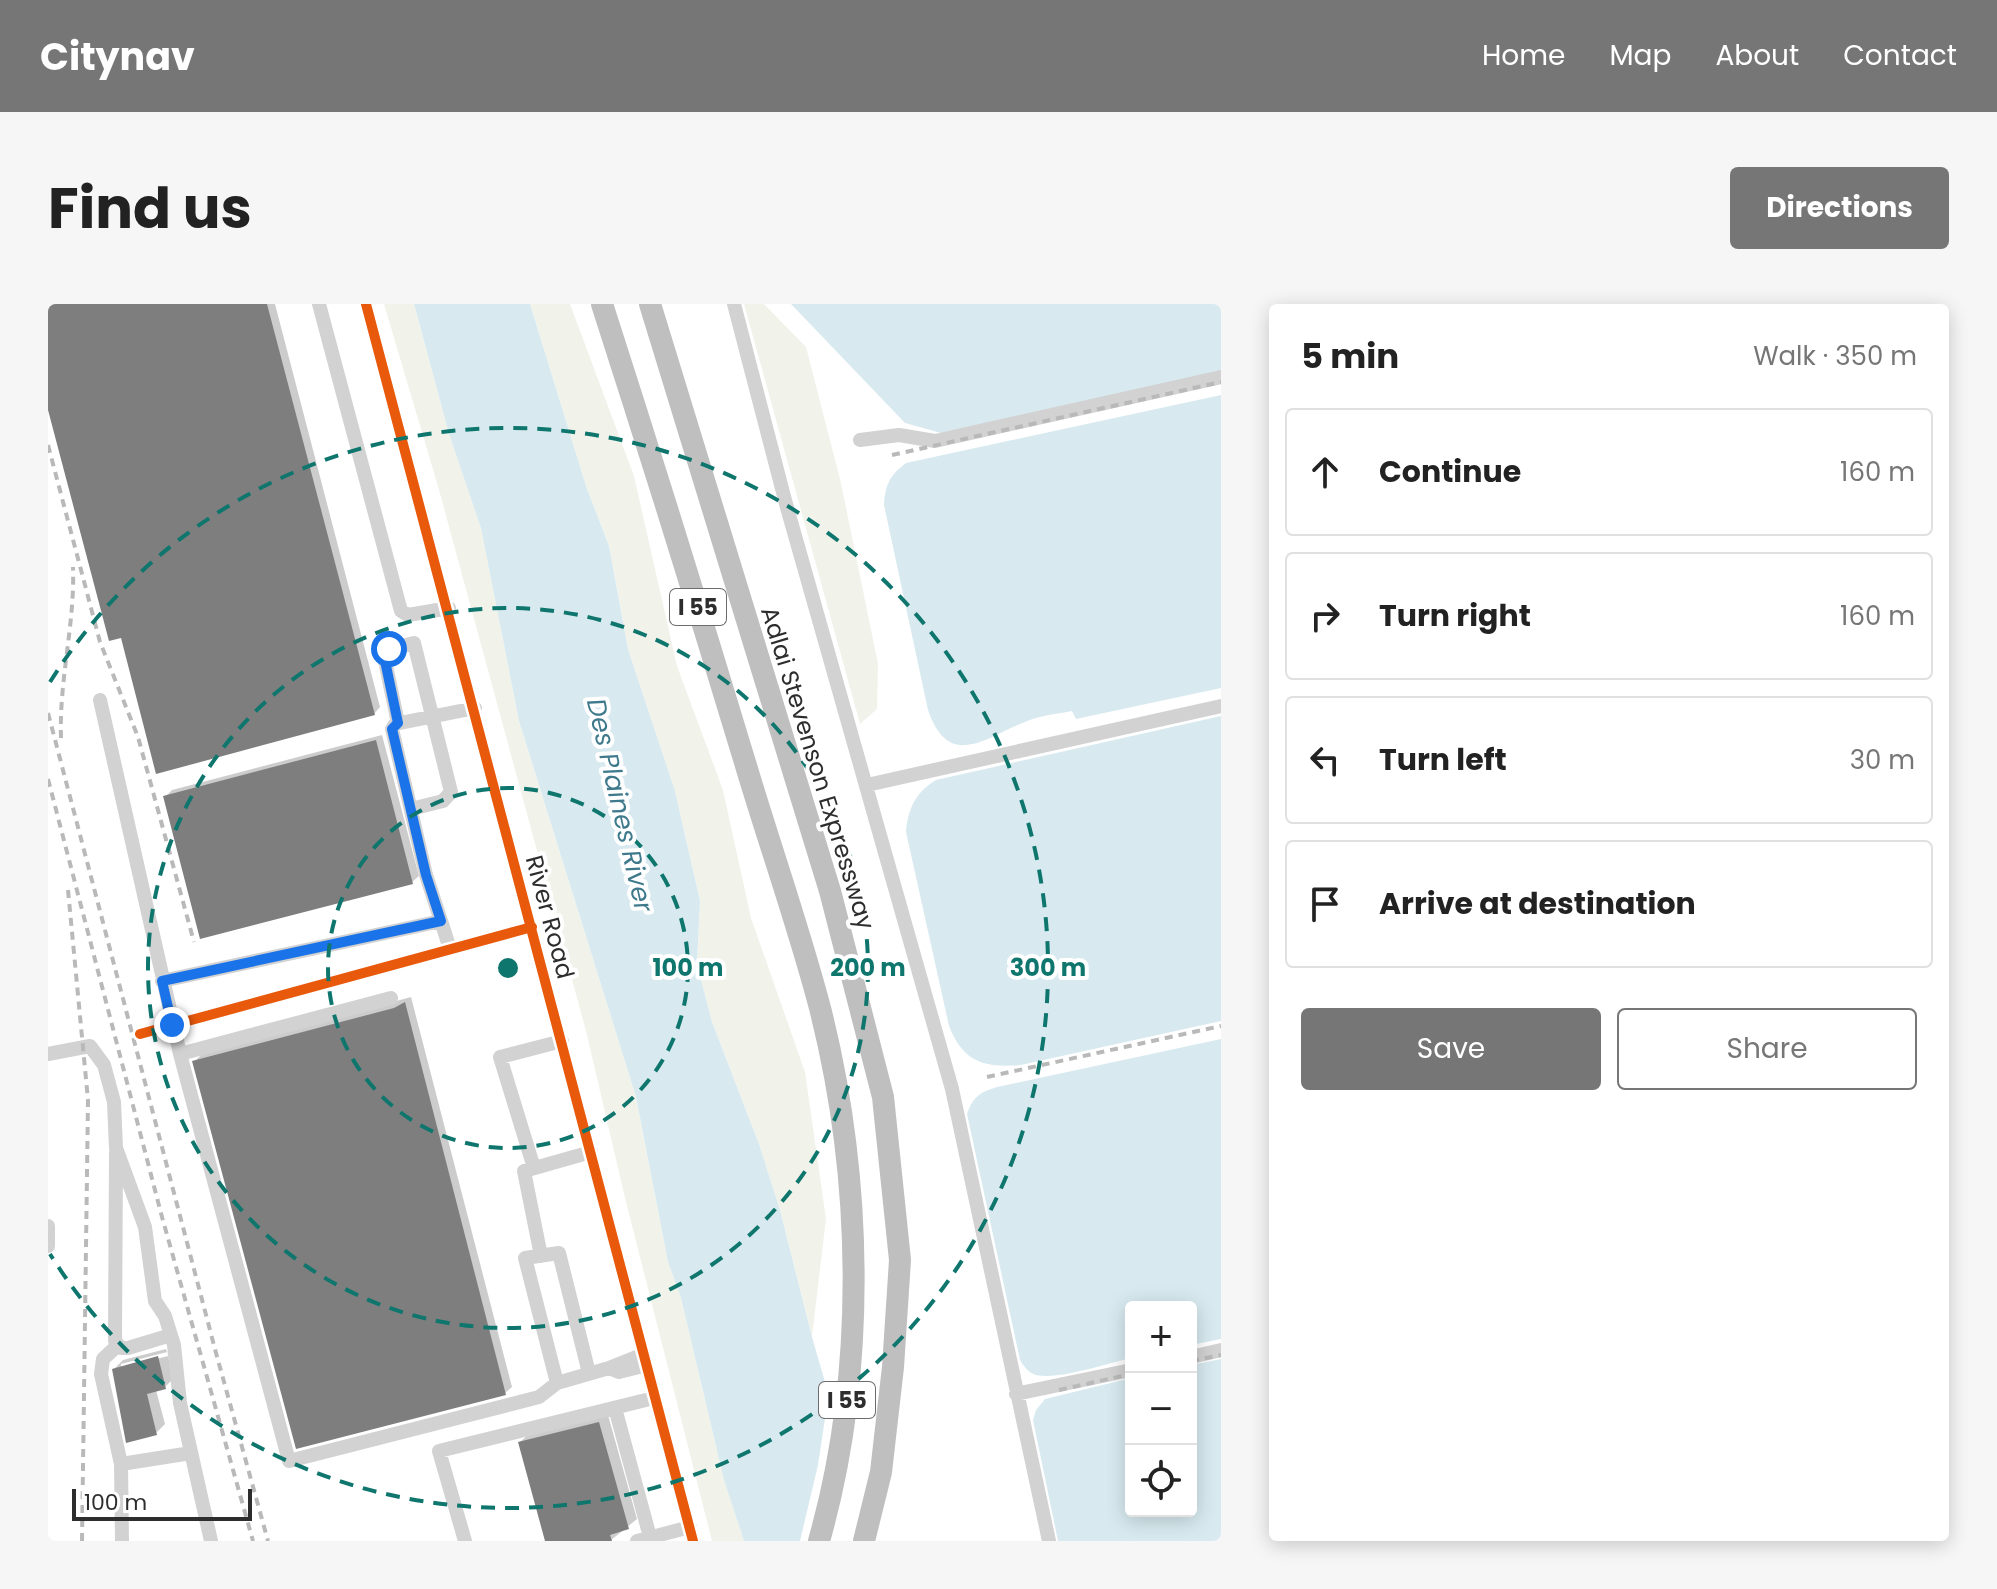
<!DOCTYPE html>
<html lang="en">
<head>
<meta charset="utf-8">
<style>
  body { margin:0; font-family:Poppins,sans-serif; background:#f6f6f6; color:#222 }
  .controls { position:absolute; right:24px; bottom:24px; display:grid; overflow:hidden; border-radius:8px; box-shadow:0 4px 20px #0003 }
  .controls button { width:72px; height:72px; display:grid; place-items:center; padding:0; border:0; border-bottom:2px solid #e0e0e0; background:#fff; color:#222; font:40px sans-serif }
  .scale { position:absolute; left:24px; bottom:20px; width:180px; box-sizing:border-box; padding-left:8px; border:4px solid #2d2d2d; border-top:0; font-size:22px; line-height:28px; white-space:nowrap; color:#2d2d2d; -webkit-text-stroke:6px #fff; paint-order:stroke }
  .stop { position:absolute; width:24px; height:24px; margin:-18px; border:6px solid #1a73e8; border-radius:50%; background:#fff }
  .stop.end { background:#1a73e8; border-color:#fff; box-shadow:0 2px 8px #0008 }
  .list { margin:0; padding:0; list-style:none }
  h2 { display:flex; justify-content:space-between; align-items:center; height:104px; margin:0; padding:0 32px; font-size:34px }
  h2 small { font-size:26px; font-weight:400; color:#767676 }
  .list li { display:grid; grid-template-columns:52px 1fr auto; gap:24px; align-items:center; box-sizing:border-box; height:128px; margin:0 16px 16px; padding:0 16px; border:2px solid #e0e0e0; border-radius:8px }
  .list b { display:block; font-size:30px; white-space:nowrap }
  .list em { font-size:26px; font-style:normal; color:#767676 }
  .actions { display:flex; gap:16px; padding:24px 32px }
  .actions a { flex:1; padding:18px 0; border:2px solid #767676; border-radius:8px; text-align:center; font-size:28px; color:#767676 }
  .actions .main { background:#767676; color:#fff }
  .icon { flex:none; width:44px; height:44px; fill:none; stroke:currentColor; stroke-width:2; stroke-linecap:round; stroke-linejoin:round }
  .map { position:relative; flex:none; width:1173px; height:1237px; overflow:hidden; border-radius:8px }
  header { display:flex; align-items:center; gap:48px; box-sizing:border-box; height:112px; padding:0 40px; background:#767676; color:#fff }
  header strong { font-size:38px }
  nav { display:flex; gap:44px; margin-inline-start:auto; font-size:28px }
  .intro { display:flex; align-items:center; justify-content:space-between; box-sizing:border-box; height:192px; padding:0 48px }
  h1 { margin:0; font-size:56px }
  .button { padding:20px 36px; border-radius:8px; background:#767676; color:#fff; font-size:28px; font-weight:700 }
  main { display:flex; gap:48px; padding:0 48px }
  aside { flex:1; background:#fff; border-radius:8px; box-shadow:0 4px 20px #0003 }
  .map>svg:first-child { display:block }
  .green { fill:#f1f3eb }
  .water { fill:#d8eaf0 }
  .pier { fill:#fff }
  .shadow { fill:#0003; fill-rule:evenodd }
  .building { fill:#7e7e7e }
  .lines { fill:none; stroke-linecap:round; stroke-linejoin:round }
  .minor { stroke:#d2d2d2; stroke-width:14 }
  .highway { stroke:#bfbfbf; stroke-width:22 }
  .rail { stroke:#b9b9b9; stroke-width:4; stroke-dasharray:8 6; stroke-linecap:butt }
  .cycleway-casing { stroke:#fff; stroke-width:15 }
  .cycleway { stroke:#e8590c; stroke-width:10 }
  .route { stroke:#1a73e8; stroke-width:10 }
  .ring { fill:none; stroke:#0f766e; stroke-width:4; stroke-dasharray:14 10 }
  .labels { text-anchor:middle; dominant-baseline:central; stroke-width:8; stroke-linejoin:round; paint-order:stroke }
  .shield { fill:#fff; stroke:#6c6c6c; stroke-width:2 }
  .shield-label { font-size:22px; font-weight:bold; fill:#2d2d2d }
  .street-label { font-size:24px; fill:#2d2d2d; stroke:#fff }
  .water-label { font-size:26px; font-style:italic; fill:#3e798c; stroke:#fff }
  .centre { fill:#0f766e; stroke:#fff; stroke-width:4 }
  .ring-label { font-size:24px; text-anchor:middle; font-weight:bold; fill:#0f766e; stroke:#fff; stroke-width:8; stroke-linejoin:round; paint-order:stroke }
</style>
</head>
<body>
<header>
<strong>Citynav</strong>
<nav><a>Home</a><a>Map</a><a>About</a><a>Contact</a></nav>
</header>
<div class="intro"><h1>Find us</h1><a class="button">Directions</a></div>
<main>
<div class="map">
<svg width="1173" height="1237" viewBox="0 0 1173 1237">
  <rect width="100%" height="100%" fill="#fff"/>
  <!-- green -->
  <path class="green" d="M336,0H366L401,130L433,223L471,417L588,793L620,958L633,994L676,1175L696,1237H664L577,894L538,727L391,186Z
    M482,0H522L586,172L629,362L675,486L703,614L757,768L778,915L764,1033L732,906L711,840L664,718L649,660L652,597L627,487L580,345L561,242L538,182Z
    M696,0H716L758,43L793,179L830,360L829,405L812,420Z"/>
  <!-- water -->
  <path class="water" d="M366,0H482L538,182L561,242L580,345L627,487L652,597L649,660L664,718L711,840L732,906L764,1033L823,1237H696L676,1176L633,994L620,958L588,793L471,417L433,224L401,130Z
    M743,0H1173V68L893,129L857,119Z
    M1173,91V384L1028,415L1024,407C1010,410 995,411 982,416C942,430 902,470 880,406L836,201C837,181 842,171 858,159Z
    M1173,412V717L973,761C936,764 915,758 901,722L858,528C860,504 868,488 888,476Z
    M1173,735V1035L1143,1041V1003H1083V1054C1060,1059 1006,1078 985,1070C979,1067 975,1061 972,1056L919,810C925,793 932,788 949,783Z
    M1173,1055V1237H1010L985,1116L988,1106L997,1095L1083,1074V1207H1143V1061Z"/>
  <!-- pier -->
  <path class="pier" d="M782,1081L820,1208L827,1237H752L770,1161Z"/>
  <!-- shadow -->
  <path class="shadow" d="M0,0H227L332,403L326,410L74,332L0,99Z
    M334,431L371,572L364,578L118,492L124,486Z
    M363,693L464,1083L457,1089L146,758L153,751Z
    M118,1045L126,1074L117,1083L108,1086L117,1120L108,1129L66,1065L75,1056ZM119,1048L120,1052L73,1064V1060Z
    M560,1111L589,1215L562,1237H500L472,1138L481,1130Z"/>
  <!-- building -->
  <path class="building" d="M0,0H219L327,411L108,470L73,334L61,337L0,106Z
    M328,436L365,580L152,635L115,492Z
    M357,698L458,1091L248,1145L144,757L346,704Z
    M110,1052L118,1085L99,1090L109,1131L78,1139L64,1065Z
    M551,1118L581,1225L562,1231L564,1237H497L470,1138Z"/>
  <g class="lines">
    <!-- minor -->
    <path class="minor" d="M271,0L353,307L360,311L401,304
      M318,0L645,1237
      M686,0L738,200L904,785L1001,1237
      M812,136L851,131L887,137L1173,73
      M52,396L132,750
      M350,419L336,352L341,345L366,339L403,488L395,497L363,505
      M819,481L1173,402
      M393,617L402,645
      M114,677L393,617L378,571L344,425L347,420L427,404
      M343,694L132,750L241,1157L491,1093L509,1079L561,1064
      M92,730L484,623
      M0,750L42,742L56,761L66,798L68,844L97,923L107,997L117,1012L126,1041L132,1099L163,1237
      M68,849L67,1037L73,1044H80L123,1031
      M486,864L452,753L514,737
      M0,922V942
      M493,952L476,867L543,848
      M69,1042L55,1055L53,1070L73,1160
      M596,1050L561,1064L571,1068L599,1061
      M1143,1053L1173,1046
      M509,1079L477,954L511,949L541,1069
      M968,1090L1083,1066
      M567,1104L602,1233
      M74,1237L73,1160L143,1149
      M417,1237L391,1147L606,1094
      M589,1237L642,1223"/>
    <!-- highway -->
    <path class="highway" d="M554,0C604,155 652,309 699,465C723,545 751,624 772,704C815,874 819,1068 771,1237
      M602,0L782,587L835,793L852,956L845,1063L833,1168L816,1237"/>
    <!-- rail -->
    <path class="rail" d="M0,141L52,338L90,433L146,638
      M844,151L1173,78
      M0,409L168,1049L220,1237
      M13,434C11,375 27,321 25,263
      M0,475L114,913L205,1237
      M20,586L40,796L34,1237
      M939,773L1173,722
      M1143,1057L1173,1051
      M1011,1086L1083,1070"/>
    <defs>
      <path id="cycleway" d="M318,0L645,1237
        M92,730L484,623"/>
    </defs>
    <!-- cycleway casing -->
    <use href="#cycleway" class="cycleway-casing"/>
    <!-- cycleway -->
    <use href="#cycleway" class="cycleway"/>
  </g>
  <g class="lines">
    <!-- route -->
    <path class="route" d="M124,721L114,677L393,617L378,571L344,425L350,419L336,352L341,345"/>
  </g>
  <!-- distance rings -->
  <g class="ring">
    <circle cx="460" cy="664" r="180"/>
    <circle cx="460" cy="664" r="360"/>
    <path d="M2 378A540 540 0 1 1 2 950"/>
  </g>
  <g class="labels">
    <!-- shield labels -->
    <g class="shield">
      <rect x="622" y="285" width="56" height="36" rx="6"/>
      <rect x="771" y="1078" width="56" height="36" rx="6"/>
    </g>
    <g class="shield-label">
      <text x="650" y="303">I 55</text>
      <text x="799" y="1096">I 55</text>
    </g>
    <!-- street labels -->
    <g class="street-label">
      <text transform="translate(770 464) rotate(73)">Adlai Stevenson Expressway</text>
      <text transform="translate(502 613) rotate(75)">River Road</text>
    </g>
    <!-- water labels -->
    <g class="water-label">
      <text transform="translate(572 501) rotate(77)">Des Plaines River</text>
    </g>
  </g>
  <circle cx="460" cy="664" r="12" class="centre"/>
  <g class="ring-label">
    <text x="640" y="672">100 m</text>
    <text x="820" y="672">200 m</text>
    <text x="1000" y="672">300 m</text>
  </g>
</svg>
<div class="controls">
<button>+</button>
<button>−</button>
<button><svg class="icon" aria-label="locate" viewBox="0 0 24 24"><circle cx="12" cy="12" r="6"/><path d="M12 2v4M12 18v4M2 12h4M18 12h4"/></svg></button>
</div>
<div class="scale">100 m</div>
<div class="stop" style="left:341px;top:345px"></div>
<div class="stop end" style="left:124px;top:721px"></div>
</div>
<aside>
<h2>5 min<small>Walk · 350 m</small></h2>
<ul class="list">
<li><svg class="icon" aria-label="ahead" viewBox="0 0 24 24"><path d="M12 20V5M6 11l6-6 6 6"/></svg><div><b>Continue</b></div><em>160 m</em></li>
<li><svg class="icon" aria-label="right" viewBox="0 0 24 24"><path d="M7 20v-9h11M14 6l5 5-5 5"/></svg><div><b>Turn right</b></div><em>160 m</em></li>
<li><svg class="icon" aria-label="left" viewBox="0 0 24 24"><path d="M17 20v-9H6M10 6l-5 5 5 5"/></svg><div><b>Turn left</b></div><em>30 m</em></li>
<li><svg class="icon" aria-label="arrive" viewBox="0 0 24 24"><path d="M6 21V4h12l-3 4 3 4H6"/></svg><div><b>Arrive at destination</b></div></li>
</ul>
<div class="actions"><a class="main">Save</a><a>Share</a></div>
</aside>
</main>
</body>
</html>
